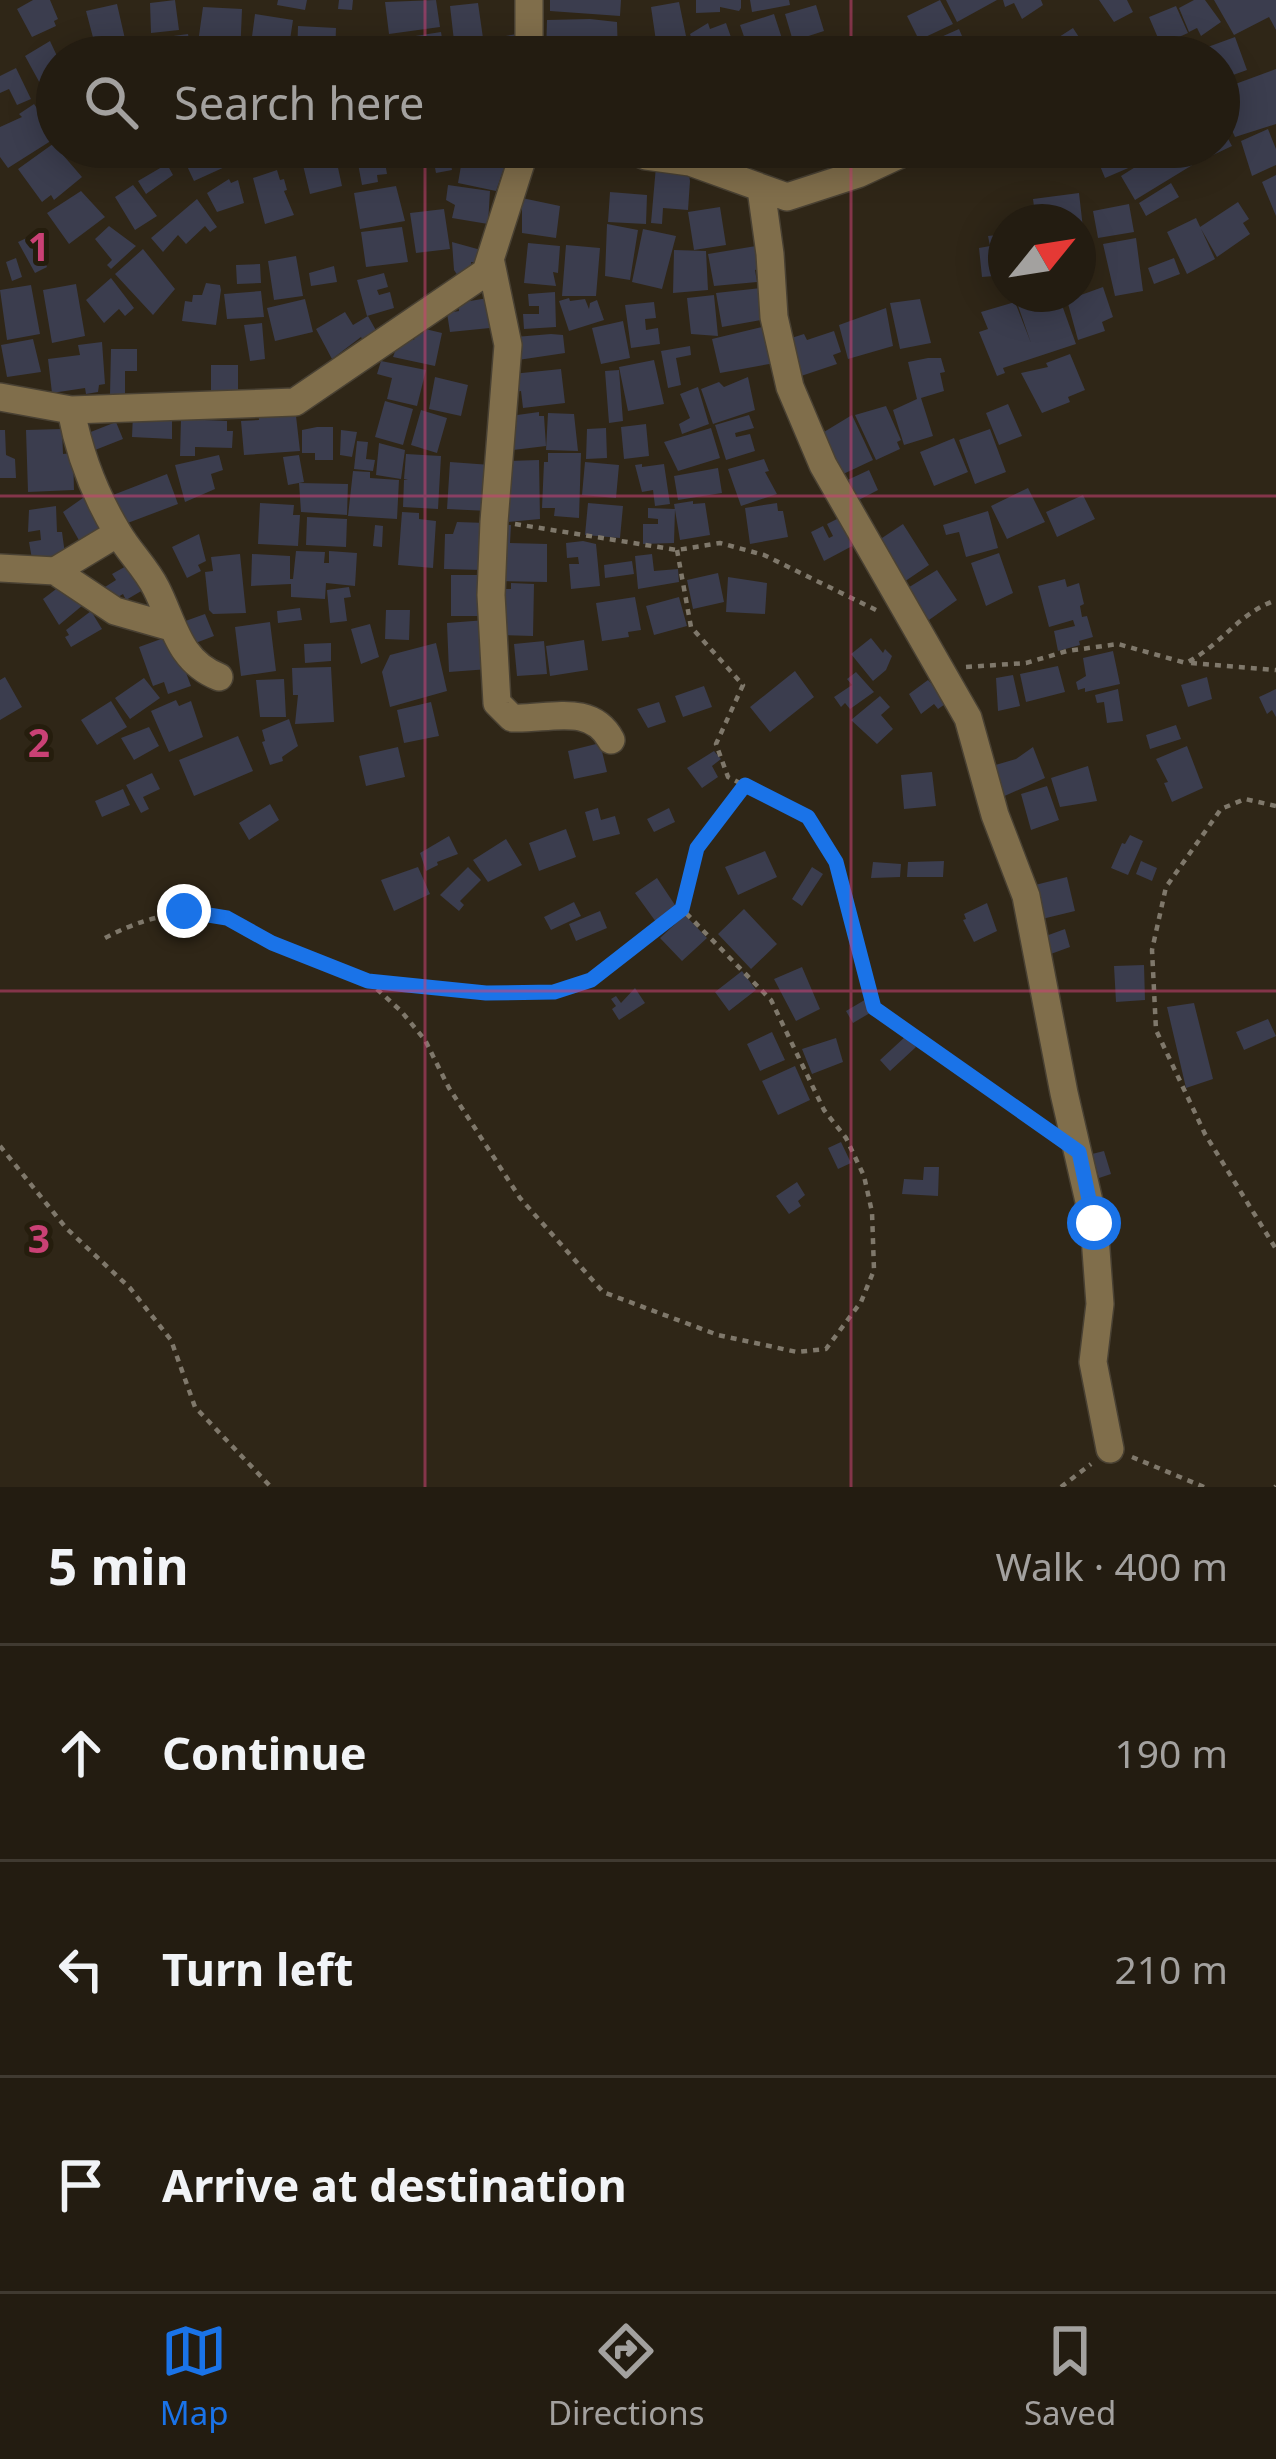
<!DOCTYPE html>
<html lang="en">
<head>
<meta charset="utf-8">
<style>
  body { margin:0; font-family:"Noto Sans",sans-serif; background:#2f291f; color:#f1f3f6 }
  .compass { position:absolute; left:988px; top:204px; width:108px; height:108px; border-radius:50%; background:#231c11; box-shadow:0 6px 30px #0003; rotate:60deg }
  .stop { position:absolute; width:36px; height:36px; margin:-27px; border:9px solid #1a73e8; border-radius:50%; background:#fff }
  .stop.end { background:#1a73e8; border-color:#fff; box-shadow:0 3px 12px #0008 }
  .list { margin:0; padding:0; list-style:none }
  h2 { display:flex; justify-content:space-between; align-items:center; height:156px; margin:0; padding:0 48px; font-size:51px }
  h2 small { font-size:39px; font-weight:400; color:#a3a19f }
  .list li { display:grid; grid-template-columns:78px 1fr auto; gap:36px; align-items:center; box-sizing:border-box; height:216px; padding:0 48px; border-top:3px solid #403a31 }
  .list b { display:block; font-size:45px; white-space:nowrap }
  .list em { font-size:39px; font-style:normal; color:#a3a19f }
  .icon { flex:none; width:66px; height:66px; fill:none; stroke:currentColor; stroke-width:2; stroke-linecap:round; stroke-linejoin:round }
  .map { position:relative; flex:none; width:1276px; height:1487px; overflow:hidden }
  .search { position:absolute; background:#231c11; box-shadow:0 6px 30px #0003; left:36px; right:36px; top:36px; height:132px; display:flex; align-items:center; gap:30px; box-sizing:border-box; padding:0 42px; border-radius:66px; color:#a3a19f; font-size:45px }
  .sheet { height:804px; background:#231c11 }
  nav { display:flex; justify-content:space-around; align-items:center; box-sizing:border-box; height:168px; border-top:3px solid #403a31; background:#231c11; font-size:33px; color:#a3a19f }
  nav a { display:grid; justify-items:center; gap:6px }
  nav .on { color:#1a73e8 }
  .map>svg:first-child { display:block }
  .building { fill:#3b3d4e }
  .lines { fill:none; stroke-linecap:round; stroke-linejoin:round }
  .minor-casing { stroke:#494133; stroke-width:30 }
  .path { stroke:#7f786b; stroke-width:4.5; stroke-dasharray:6 6; stroke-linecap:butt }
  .minor { stroke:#806e4b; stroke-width:27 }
  .route { stroke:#1a73e8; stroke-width:15 }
  .grid { fill:none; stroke:#ca4175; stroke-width:3; stroke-opacity:0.55 }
  .grid-label { font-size:39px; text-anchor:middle; font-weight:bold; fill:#ca4175; stroke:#251d0d; stroke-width:10; stroke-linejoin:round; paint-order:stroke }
</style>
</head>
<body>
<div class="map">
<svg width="1276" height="1487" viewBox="0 0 1276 1487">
  <rect width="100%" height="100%" fill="#2f2617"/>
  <!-- building -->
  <path class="building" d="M33,0H50L58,19L54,21L56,26L32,37L17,9Z
    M175,0L179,30L151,33L150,3Z
    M278,0H307L305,10L277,5Z
    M339,0H353L352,10L338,9Z
    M436,0L440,27L389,34L385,2Z
    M550,0H621L620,16L550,11Z
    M696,0H741V8L739,11L720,7V12L696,13Z
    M750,0H789L790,5L752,12Z
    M940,0L953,24L919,40L907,16Z
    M946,0H997L957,22Z
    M1003,0H1041L1043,5L1022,19L1014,3L1005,7Z
    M1099,0H1127L1133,12L1114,22Z
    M1194,0H1205L1221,22L1201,36L1197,28L1189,32L1179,8Z
    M1214,0H1276V30L1269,17L1234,35Z
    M679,2L686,36L656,41L651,7Z
    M478,3L483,38L454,41L450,6Z
    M117,4L125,39L95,45L86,11Z
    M816,5L824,31L793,41L785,14Z
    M1176,6L1188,33L1161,45L1149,17Z
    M203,7L242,9L240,57H196Z
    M255,14L293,20L288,53L251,44Z
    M774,14L788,57H751L740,25Z
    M590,19L617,22L618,57H592V50H586V57L546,54L547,20Z
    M708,23L710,29L726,23L738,57H698L690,34Z
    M298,26L336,28L335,57H297Z
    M1073,28L1092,57H1052L1045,46Z
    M959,29L971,57H939L932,41Z
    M441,32L445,57H412L409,37Z
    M188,34L192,57H147L144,40Z
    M517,34L521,57H454L453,49L460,48V44Z
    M854,37L861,54L837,57L833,46Z
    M1235,37L1247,70L1219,80V57H1208L1205,48Z
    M50,41L57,56V77L42,87L25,56Z
    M16,68L31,99L17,105L9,89L0,93V76Z
    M1276,69V124L1235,137L1219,102V90Z
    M34,104L57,137L8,168L0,157V127L22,117L19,114Z
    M1219,122L1232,146L1194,164L1135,200L1121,176L1167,147H1219Z
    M1268,129L1276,149V165L1252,176L1241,141Z
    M57,141V147L67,152L63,155L82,177L54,200L51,195L42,202L18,169Z
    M74,147H99L80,158Z
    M178,147H218L227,166L194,181Z
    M232,147H268L271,153L239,166Z
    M431,147H448L452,170L436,173Z
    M790,147H821L802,164Z
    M1098,147H1123L1133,166L1105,178L1093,149Z
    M383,151L387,174L377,175L378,182L362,185L356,153Z
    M335,154L342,186L310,194L302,161Z
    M463,154L506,162L496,191L458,183Z
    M167,164L173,175L146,194L138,181Z
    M656,166L688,169L690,181L688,210L663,208L662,224L651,223Z
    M277,170L280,180L284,179L287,190L284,191L294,215L265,224L253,178Z
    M1276,175V216L1262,182Z
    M229,179L231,183L238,180L244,203L217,212L207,193Z
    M1171,183L1179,197L1146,216L1139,203Z
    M133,185L157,216L135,230L115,197Z
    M448,185L490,191L488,224L452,218L455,205L446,200Z
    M396,186L405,221L360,229L354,193Z
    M81,191L105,217L69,244L47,213Z
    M610,192L647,195L646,224L608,222Z
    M1079,193L1083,228H1078V222H1036L1033,199Z
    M522,198L560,206L556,238L522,233Z
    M197,199L217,227L210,232L205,226L186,244L178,235L163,252L151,238Z
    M1238,202L1249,219L1243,223L1250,234L1217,257L1200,227Z
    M1129,204L1134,232L1098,238L1093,211Z
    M720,207L726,245L694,250L688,212Z
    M444,209L450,249L416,253L410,213Z
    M1196,218L1215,259L1187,274L1167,232Z
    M607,224L638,230L630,280L605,276Z
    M109,226L136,246L111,269L107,265L112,260L95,239Z
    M402,227L408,262L366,267L361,232Z
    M643,229L676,236L662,289L632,282Z
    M1006,234V275L982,277L979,248L990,246L988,236Z
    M33,235L47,267L35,273L18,242Z
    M1136,238L1143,291L1115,296L1103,244Z
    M452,242L481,250L479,263L471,262L472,273L458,276L454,270Z
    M528,243L560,246L558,273L553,272L556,286L524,283Z
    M566,245L600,248L596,296H562Z
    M756,246L760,269L755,270L757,282L714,286L708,254Z
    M143,249L175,289L153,315L115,274Z
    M674,250L706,251L708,290L673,293Z
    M296,256L303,296L274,300L268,261Z
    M16,258L22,277L12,281L6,262Z
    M1174,258L1180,274L1154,284L1148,268Z
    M260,264L261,283L237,284L236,265Z
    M334,266L337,282L311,286L309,273Z
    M384,273L388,287L377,290L379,295L390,292L394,308L367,316L357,280Z
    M111,278L134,308L125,316L119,309L104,323L86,300Z
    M206,283L220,285L221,290L216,325L182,321L185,301L192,302L193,295H202Z
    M76,284L85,336L52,343L43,290Z
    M31,285L40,334L7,340L0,290Z
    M1103,287L1113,317L1102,322L1105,331L1078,340L1067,300Z
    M761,288L764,308L759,309L761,320L722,327L716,293Z
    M261,291L264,317L227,319L224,294Z
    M555,292L556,327L524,329L523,314H539V306H529L528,294Z
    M1014,294H1058L1076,344L1003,368L1005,373L997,376L979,332L988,329L981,312L1015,302L1031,343Z
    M714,295L718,336L691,334L687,298Z
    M494,297L500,327L450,332L447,313L459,311L458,303Z
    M569,298L570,301L585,299L589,309L590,303L597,300L604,320L569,331L559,301Z
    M305,299L313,332L275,341L267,308Z
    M920,299L931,343L900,349L890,303Z
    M654,302L656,318L645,319L646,330L658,328L660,344L631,348L625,305Z
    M886,308L893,346L848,359L839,325Z
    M345,312L353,325L368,316L378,334L364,342L361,337L332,359L316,329Z
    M623,321L630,358L601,364L592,328Z
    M262,323L265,359L250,361L244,325Z
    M766,326L775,363L720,373L712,339Z
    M417,327L442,333L435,366L393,357L400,338L414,340Z
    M834,331L841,352L833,355L837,364L798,377L782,341L804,334L807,340Z
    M551,334L563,335L565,353L518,360L515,337Z
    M33,339L41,372L7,377L1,345Z
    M102,342L105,384L99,385L98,392L86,394L85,388L52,393L48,359L80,355L78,345Z
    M690,346L691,355L676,358L681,385L668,388L661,351Z
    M111,349H137V371H125V395L110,394Z
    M1070,354L1085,390L1068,397L1070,402L1042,413L1021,373L1048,367L1046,363Z
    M928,358H941L945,372L940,373L944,391L921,398L933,436L904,445L893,410L917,399L908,362Z
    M654,360L664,404L628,411L619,367Z
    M381,361L426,370L417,406L387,399L392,378L377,374Z
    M211,365H238V396L211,395Z
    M561,369L565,403L523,408L521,391L514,392L512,374Z
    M619,370L623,421L609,423L605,371Z
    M435,377L468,385L461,416L429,409Z
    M748,377L755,410L713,424L701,389L719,382L724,387Z
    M698,387L709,424L682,434L679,424L690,418L680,394Z
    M385,401L413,409L403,445L375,437Z
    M1008,404L1022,436L999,445L986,413Z
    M886,406L901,440L897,442L900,449L876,460L855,415Z
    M258,410H270L271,417L296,416L300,451L244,455L241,421L259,420Z
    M421,410L447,418L437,453L411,445Z
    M539,412V416H544L546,446L513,450L510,416Z
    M133,413L172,415V439L132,437Z
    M548,413L574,414L578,451L546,450Z
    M749,415L754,428L735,433L736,437L750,434L755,451L726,460L715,425Z
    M852,415L873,460L839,476L819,435Z
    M181,419L227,421V431H233L232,448L195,447V456H180Z
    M116,422L123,439L90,452L83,435Z
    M646,424L649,456L624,459L621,427Z
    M317,427H333V460H315V453H302V430Z
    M606,428L607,458L586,459L587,429Z
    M711,428L720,458L678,471L664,442Z
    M62,429L63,454L73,453L74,490L28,492L26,430Z
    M990,429L1006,472L975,484L959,440Z
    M0,430H5L6,455L15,459L16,478H0Z
    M341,430L357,432L352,457L340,455Z
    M954,438L968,472L934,486L920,452Z
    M357,441L368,442L366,459L375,460L373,471L354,469Z
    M379,443L405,450L401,479L376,475Z
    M548,453H581L579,518L554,516L555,508H542L544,462H548Z
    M406,454L441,456L438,509L403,507L404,480H408L404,479Z
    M219,455L223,470L211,474L215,489L185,502L175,465Z
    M299,455L304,482L288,485L283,457Z
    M764,459L769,471L765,472L777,494L741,506L728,469Z
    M539,460L540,519L507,522L506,461Z
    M450,462L491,465L488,511L447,509Z
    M585,462L619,465L616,498L582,495Z
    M642,464V467L664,464L670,504L655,506L653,490L642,492L635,465Z
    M718,468L722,493L678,500L674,476Z
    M869,470L878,490L851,504L841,483Z
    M353,471L370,472V478L399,480L397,519L348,516Z
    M167,474L178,504L125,524L113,495Z
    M299,483L348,484L347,515L301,512Z
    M1028,488L1045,522L1007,539L991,506Z
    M90,493L114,535L85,551L63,512Z
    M1083,495L1095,519L1057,537L1046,512Z
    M693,501V504L705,503L710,535L680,540L674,504Z
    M260,503L294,505L293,515H300L298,546L258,544Z
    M588,503L623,506L620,538L585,535Z
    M777,503L778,511H783L788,537L750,544L745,508Z
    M56,506L57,532H62L65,554L32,559L29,542L41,540L40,530L28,532L29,510Z
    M648,508L675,509L674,543L643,544V524H658V519L648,518Z
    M988,511L998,548L966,557L959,532L946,535L943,525Z
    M402,512L419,513V519L436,521L433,568L398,565Z
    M843,516L856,544L824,561L811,532L823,526L829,538L833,536L827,524Z
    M307,517L347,519L346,547L306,545Z
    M457,522L487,523L483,570L444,569L445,534H453Z
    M903,524L929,565L901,584L873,544Z
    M375,525L383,526L382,547L373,546Z
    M495,525H511L510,543L547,544V582L497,581Z
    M199,534L206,561L198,565L201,571L187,578L172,547Z
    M583,541L596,544L600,586L571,589L569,564H579L578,557L567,558L566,543Z
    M296,551L325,552L324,563H329V551L357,553L355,586L326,583L325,599L291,597V584L251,586L252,554L290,556V579H293Z
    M999,553L1013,593L986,606L971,563Z
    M240,554L246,613L213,614L209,610L205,572L213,571L211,557Z
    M652,554L654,571L678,569L679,582L638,589L635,556Z
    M632,561L634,574L605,578L604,565Z
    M128,565L143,590L126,600L123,594L113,600L105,587L116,580L112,574Z
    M937,570L957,600L929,620L906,589Z
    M718,573L724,602L693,609L687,580Z
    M451,575H487V616H451Z
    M728,577L767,583L765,614L726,612Z
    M1065,579L1067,587L1079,583L1084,604L1080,606L1082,617L1087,616L1093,637L1079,641L1080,645L1058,651L1054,631L1075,626L1073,620L1049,627L1038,586Z
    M64,583L83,605L59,625L43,599Z
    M511,583L534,584L533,636L497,635L498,589H511Z
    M349,587L351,597L344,598L347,621L330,623L327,590Z
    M635,597L641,630L628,632L629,637L602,641L596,603Z
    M679,597L687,626L654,635L646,606Z
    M300,608L302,620L278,623L277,611Z
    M386,610H410L409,640L385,639Z
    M91,611L102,629L71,647L65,637L69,635L66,630Z
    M205,614L214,636L185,647L177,624Z
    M486,620L489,669L449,672L447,623Z
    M270,622L276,671L241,676L235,627Z
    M370,624L379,657L361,664L351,629Z
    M172,635L191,686L168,694L164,682L153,686L139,647Z
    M871,638L883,653L885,649L892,656L886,670L873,681L851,654Z
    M584,640L588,670L550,676L546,646Z
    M544,641L547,674L517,676L514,644Z
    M331,643V661L305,663L304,644Z
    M436,643L447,691L390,707L382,672L390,655Z
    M1113,651L1120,684L1085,692V688L1078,690L1076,682L1086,676L1083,658Z
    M1058,666L1065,692L1026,702L1020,674Z
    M331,667L334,722L295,724L298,695H293L292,668Z
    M795,671L814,697L770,732L750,707Z
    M856,672L874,692L850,709L845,703L841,707L834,697L852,685L847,679Z
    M1013,675L1020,706L998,711L996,678Z
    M5,677L22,707L0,720V680Z
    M1207,677L1212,699L1188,707L1181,685Z
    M144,678L160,698L130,719L115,698Z
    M938,678L954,698L938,709L934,704L921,714L909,694L928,680L931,683Z
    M284,679L286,717H260L256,680Z
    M704,686L712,707L683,717L675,696Z
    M1118,689L1123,721L1107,723L1104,702L1097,703L1095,695Z
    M1276,689V717L1272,710L1267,714L1259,697Z
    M880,696L890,707L881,715L893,729L877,744L851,720Z
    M176,700L179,706L191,701L203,737L169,752L151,711Z
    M111,701L127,727L97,745L81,720Z
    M431,702L439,736L404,743L397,710Z
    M659,702L666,722L648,728L637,709Z
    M289,719L298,746L282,757L283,761L270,765L262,742L265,741L262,730Z
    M1176,725L1181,739L1150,749L1146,735Z
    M149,727L159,746L134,760L121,738Z
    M238,736L253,771L194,796L179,760Z
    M600,743L607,772L574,779L568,751Z
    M1187,746L1203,788L1172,802L1164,783L1168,782L1156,759Z
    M398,747L405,777L366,786L359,756Z
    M1033,747L1045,778L1000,798L992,766L1016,759Z
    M714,751L721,759L712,766L718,777L702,788L687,768Z
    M1088,766L1097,801L1060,807L1051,778Z
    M932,772L936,806L904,809L901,775Z
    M152,773L160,789L143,797L149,809L141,813L126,785Z
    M1047,786L1059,820L1031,830L1021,794Z
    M123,789L130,805L102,817L95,801Z
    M270,804L279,820L249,840L239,823Z
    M598,808L601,820L615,816L620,834L593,841L585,812Z
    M669,808L675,822L654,832L647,819Z
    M566,829L576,857L539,871L529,843Z
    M1130,835L1143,841L1128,875L1111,868L1122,843L1125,844Z
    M449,836L458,854L437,862L438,865L426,871L420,853Z
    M506,839L522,865L488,882L473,860Z
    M765,851L777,877L738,895L725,867Z
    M944,861L943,877H907L908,862Z
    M1141,861L1157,868L1152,881L1136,874Z
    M873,862L901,864L900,877L871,878Z
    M418,867L430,894L394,911L381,880Z
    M468,867L481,880L460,901L464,905L459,911L440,895Z
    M812,867L823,874L802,906L792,899Z
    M1067,877L1075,911L1042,919L1035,885Z
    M657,878L677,908L656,922L635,893Z
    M574,902L581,916L551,930L544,917Z
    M987,903L997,931L974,942L963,920L966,919L964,914Z
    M744,909L777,944L751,969L718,934Z
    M600,911L607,928L576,941L569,924Z
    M685,915L707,938L682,961L660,938Z
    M1065,929L1070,947L1048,955L1043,937Z
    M1144,965L1145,1000L1116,1002L1114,966Z
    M802,967L820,1009L796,1021L774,979Z
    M742,971L756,990L729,1011L715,992Z
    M635,988L645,1003L619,1020L612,1009L616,1006L611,999L616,996L621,1003Z
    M868,998L875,1010L853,1023L846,1011Z
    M1194,1003L1213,1079L1186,1088L1167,1007Z
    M1268,1019L1276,1036L1244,1050L1236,1032Z
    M772,1032L785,1060L760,1071L747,1044Z
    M906,1036L916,1047L890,1071L880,1060Z
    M836,1038L843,1062L812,1074L802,1049Z
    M795,1066L810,1100L778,1115L762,1081Z
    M841,1142L851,1163L838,1169L828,1148Z
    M1104,1151L1111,1174L1099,1178L1092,1154Z
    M924,1167H939L938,1196L902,1194L904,1179L923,1180Z
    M797,1182L805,1195L798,1201L801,1206L789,1214L776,1196Z"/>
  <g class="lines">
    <defs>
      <path id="minor" d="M529,0V57
        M626,147L646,156L690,162L787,197L858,174L916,147
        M761,189L770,254L774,317L790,387L823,465L968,718L995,815L1026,896L1064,1093L1094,1223L1100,1304L1093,1362L1110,1449
        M491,263L508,345L494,522L491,595L497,703L512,718C547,720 591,702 611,740
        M0,397L71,410L295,402L486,272L526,147
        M71,410C79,453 95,495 118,533C129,552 146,568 156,588C174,623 178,661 219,677
        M0,568L55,571L118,533
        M55,571L115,611L171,627"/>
    </defs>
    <!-- minor casing -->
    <use href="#minor" class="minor-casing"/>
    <!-- path -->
    <path class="path" d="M515,524L677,550L720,543L764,555L876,610
      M677,550L691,627L743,685L716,744L728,777L808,817L836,862L874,1008L1049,1131
      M1191,663L1276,670
      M966,667L1026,663L1067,651L1118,644L1186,663C1224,643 1236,615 1276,600
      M1276,806L1245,799L1221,809L1166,887L1152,950L1156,1030L1205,1134L1276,1249
      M105,938C224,875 259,953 368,981C406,991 521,999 558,990C594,982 655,939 679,911C691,897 689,869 696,851C706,828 730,805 745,785
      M368,981L401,1011L425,1040L449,1088L520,1198L603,1292L718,1335L797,1352L826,1349L861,1302L874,1270L872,1212L864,1176L846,1138L824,1110L771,1000L682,909
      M0,1146L66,1228L130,1288L171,1340L195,1407L271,1487
      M1132,1457L1204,1487
      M1061,1487L1091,1464
      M1275,1487L1276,1486"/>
    <!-- minor -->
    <use href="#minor" class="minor"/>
  </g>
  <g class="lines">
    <!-- route -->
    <path class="route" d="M184,911L227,918L272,943L368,981L486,993L554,992L591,980L682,909L697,848L745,785L808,817L836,862L874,1008L1079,1152L1094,1223"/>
  </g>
  <!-- grid -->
  <path class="grid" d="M425,0V57M851,0V57M425,147V1487M851,147V1487M0,496H1276M0,991H1276"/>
  <g class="grid-label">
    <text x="39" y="261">1</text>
    <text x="39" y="757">2</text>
    <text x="39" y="1253">3</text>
  </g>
</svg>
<svg class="compass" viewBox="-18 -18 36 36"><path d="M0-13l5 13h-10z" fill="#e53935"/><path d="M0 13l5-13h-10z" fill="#a3a19f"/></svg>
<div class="stop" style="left:1094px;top:1223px"></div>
<div class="stop end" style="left:184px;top:911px"></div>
<div class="search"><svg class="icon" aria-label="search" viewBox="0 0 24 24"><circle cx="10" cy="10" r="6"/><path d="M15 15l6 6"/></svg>Search here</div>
</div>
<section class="sheet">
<h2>5 min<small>Walk · 400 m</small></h2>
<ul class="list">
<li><svg class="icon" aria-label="ahead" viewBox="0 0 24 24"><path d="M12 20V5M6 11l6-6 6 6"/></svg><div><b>Continue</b></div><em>190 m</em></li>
<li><svg class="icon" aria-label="left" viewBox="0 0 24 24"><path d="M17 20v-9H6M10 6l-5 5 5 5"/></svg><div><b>Turn left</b></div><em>210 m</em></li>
<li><svg class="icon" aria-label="arrive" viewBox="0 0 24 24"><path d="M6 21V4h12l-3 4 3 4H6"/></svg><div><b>Arrive at destination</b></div></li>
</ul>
</section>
<nav>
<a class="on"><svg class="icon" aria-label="map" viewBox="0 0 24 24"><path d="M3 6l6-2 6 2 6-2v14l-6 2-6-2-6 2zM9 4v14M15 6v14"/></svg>Map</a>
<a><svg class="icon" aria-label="directions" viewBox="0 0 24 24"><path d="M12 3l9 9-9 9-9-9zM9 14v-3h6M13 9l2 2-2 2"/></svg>Directions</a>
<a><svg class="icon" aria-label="saved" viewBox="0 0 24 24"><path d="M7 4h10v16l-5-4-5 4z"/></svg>Saved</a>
</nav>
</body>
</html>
